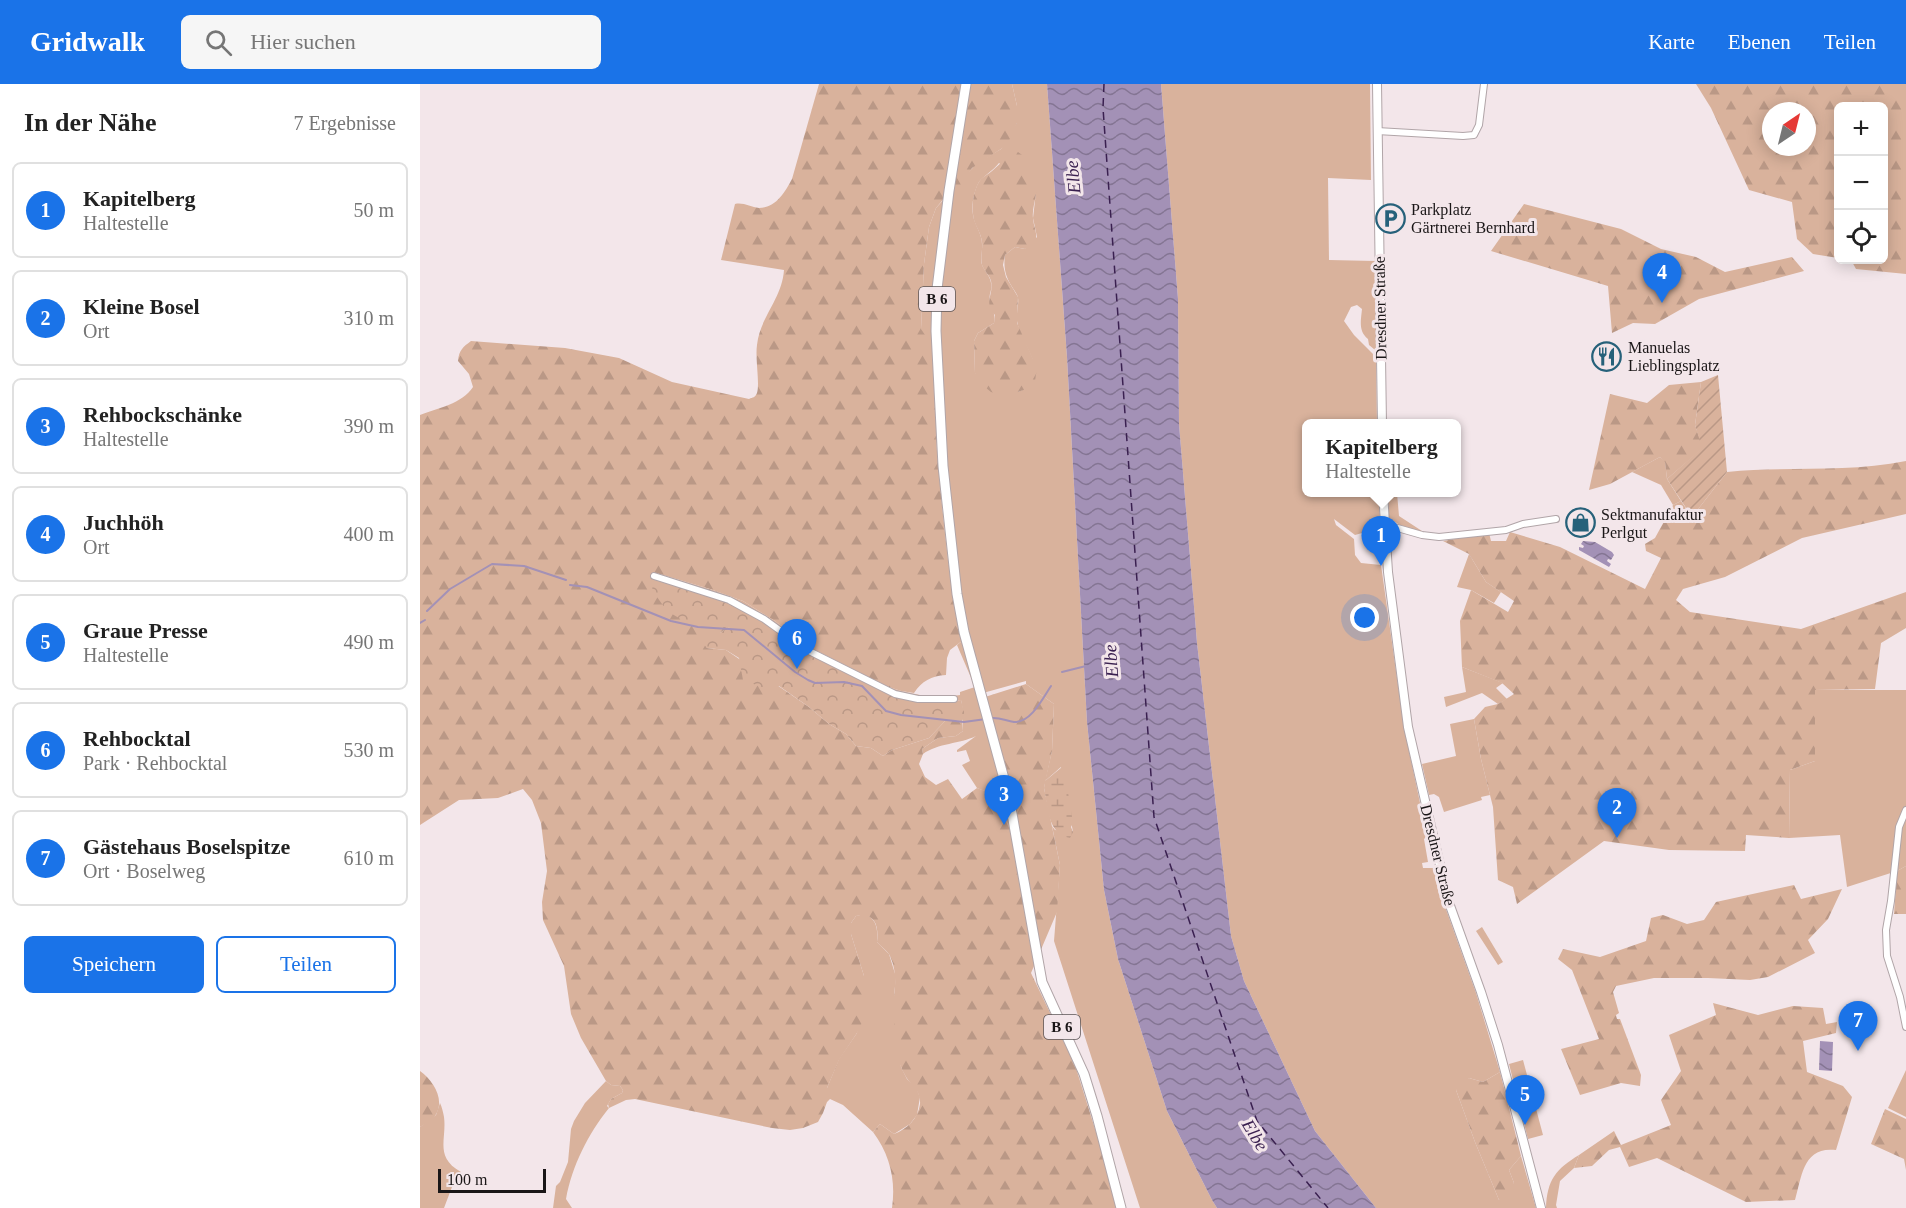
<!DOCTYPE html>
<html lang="de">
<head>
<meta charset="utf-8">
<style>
  body { margin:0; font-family:"Times New Roman",serif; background:#f6f6f6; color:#222 }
  .controls { position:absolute; right:18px; top:18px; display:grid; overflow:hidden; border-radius:9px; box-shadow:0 3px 15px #0003 }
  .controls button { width:54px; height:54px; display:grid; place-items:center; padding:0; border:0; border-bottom:2px solid #e0e0e0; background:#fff; color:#222; font:30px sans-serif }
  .compass { position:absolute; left:1342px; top:18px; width:54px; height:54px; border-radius:50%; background:#fff; box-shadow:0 3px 15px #0003; rotate:35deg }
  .scale { position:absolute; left:18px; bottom:15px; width:108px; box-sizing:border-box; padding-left:6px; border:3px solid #1a1617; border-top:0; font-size:16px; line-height:21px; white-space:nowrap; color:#1a1617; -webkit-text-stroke:4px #f3e6ea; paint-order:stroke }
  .you { position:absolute; left:945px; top:534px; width:21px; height:21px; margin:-15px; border:4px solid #fff; border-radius:50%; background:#1a73e8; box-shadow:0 0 0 9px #1a73e833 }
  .badge { display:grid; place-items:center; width:39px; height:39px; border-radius:50%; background:#1a73e8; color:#fff; font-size:20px; font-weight:700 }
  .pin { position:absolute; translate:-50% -50px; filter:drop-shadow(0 2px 3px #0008) }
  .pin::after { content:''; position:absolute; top:32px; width:21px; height:18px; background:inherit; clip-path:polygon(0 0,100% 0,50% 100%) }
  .popup { position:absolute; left:882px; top:335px; width:159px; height:78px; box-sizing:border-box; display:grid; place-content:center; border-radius:9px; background:#fff; filter:drop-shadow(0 2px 4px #0005); font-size:20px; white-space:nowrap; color:#767676 }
  .popup b { font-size:22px; color:#222 }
  .popup::after { content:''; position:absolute; left:50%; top:100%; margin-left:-12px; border:12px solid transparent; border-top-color:#fff }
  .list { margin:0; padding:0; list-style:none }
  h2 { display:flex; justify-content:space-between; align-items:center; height:78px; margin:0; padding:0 24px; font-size:26px }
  h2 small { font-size:20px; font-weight:400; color:#767676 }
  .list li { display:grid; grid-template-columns:39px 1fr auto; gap:18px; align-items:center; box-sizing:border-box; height:96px; margin:0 12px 12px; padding:0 12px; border:2px solid #e0e0e0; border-radius:9px }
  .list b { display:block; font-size:22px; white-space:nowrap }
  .list p { margin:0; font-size:20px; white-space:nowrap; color:#767676 }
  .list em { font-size:20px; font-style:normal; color:#767676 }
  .actions { display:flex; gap:12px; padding:18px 24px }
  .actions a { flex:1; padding:14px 0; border:2px solid #1a73e8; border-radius:9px; text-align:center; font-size:21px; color:#1a73e8 }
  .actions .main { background:#1a73e8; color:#fff }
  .icon { flex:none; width:33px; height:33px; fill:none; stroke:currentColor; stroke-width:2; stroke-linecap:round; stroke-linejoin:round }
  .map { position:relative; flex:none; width:1486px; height:1124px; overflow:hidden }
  header { display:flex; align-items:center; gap:36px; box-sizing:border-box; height:84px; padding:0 30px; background:#1a73e8; color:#fff }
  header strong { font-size:28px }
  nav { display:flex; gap:33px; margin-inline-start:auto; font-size:21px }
  .search { width:420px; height:54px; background:#f6f6f6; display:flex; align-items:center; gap:15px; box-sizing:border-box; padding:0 21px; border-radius:9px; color:#767676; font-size:22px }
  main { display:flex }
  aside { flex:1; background:#fff }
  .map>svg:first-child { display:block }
  .grass { fill:#d9b29c; fill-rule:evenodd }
  .forest { fill:url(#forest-firs); fill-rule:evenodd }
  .wetland { fill:url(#wetland-marsh) }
  .park { fill:url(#park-crowns) }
  .garden { fill:url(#garden-furrows) }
  .water { fill:url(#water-waves) }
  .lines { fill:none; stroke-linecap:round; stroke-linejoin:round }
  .stream { stroke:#a391b6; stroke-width:2 }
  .ferry { stroke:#3a2050; stroke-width:1.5; stroke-dasharray:8 6; stroke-linecap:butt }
  .street-casing { stroke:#b1a5a8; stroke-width:8 }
  .secondary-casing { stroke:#b1a5a8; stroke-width:10 }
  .primary-casing { stroke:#b1a5a8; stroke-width:11 }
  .street { stroke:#fff; stroke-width:6 }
  .secondary { stroke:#fff; stroke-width:8 }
  .primary { stroke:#fff; stroke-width:9 }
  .labels { text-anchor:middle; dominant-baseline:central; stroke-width:6; stroke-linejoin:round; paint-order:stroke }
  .shield { fill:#f3e6ea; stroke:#5b5456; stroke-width:1.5 }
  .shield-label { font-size:15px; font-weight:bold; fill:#1a1617 }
  .poi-label { font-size:16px; fill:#1a1617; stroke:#f3e6ea; text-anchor:start }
  .street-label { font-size:16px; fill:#1a1617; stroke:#f3e6ea }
  .water-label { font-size:18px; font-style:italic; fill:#3a2050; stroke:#f3e6ea }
</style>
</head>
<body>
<header>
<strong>Gridwalk</strong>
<div class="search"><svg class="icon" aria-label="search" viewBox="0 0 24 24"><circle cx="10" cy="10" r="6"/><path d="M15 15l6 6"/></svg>Hier suchen</div>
<nav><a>Karte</a><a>Ebenen</a><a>Teilen</a></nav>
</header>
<main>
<aside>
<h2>In der Nähe<small>7 Ergebnisse</small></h2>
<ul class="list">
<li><span class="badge">1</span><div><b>Kapitelberg</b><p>Haltestelle</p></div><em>50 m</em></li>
<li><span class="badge">2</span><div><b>Kleine Bosel</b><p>Ort</p></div><em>310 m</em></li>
<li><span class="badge">3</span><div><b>Rehbockschänke</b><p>Haltestelle</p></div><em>390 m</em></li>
<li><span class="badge">4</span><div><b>Juchhöh</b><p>Ort</p></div><em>400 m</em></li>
<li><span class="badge">5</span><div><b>Graue Presse</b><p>Haltestelle</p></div><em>490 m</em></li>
<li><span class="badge">6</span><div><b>Rehbocktal</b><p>Park · Rehbocktal</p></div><em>530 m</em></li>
<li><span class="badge">7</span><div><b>Gästehaus Boselspitze</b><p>Ort · Boselweg</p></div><em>610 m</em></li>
</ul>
<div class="actions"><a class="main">Speichern</a><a>Teilen</a></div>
</aside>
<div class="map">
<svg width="1486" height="1124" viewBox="0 0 1486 1124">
  <defs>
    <pattern id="forest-firs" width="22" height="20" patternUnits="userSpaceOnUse" patternTransform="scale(1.5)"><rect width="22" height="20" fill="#d9b29c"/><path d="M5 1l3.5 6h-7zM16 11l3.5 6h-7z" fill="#ba9886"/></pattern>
    <pattern id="wetland-marsh" width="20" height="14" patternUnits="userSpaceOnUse" patternTransform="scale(1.5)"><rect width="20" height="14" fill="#d9b29c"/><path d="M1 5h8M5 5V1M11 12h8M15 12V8" fill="none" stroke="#ba9886"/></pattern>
    <pattern id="park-crowns" width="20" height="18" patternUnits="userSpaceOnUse" patternTransform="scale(1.5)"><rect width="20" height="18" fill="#d9b29c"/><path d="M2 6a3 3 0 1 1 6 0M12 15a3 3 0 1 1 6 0" fill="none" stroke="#ba9886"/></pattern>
    <pattern id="garden-furrows" width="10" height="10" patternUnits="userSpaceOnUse" patternTransform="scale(1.5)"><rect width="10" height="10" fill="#d9b29c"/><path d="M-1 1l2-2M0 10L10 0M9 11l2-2" fill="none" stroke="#ba9886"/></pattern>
    <pattern id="water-waves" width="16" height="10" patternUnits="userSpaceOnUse" patternTransform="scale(1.5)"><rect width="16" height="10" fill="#a391b6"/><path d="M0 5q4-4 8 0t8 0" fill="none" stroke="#847593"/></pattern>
  </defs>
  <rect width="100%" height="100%" fill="#f3e6ea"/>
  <!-- grass -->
  <path class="grass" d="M592,0H627L647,273L667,638L684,806L698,875L747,1027L792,1116L797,1124H720L634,857L640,781L632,742L635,746L653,748L641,683L625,697L632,667L634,620L606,600V597L563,609L583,702L582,714L557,704L542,681L550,677L546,666L537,668V666L556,652C540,660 518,659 503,670L502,665L518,654L536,652L543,647C542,635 544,629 541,616L533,617V612L540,611V608L555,603L537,561L542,557L528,476L516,356L501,245L504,180L509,143L516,124L556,80L581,65L597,39V22ZM579,79L616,108L613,134L617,153L605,165L595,163L585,171C583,185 586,194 594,206C595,207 598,212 598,214C599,221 596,230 597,237C601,264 636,293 598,308L555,289L554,257L558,249L574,239C576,230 572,225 570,217C568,211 573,205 571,199C570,192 566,189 563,183C559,176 563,168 562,160C562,152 558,146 555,138C550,126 553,109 559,98C562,93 574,86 579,79Z
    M741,0H950L951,96L908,94L909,176L955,177L957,265L955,266L949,261L948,255C938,247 941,236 942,225L937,221L931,223L924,237L934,251L956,273L957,339L886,340V408L959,409L960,444L935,451L914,435L916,441L934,455L935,471L941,479L961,481L984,643L1007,752L1004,755L1008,778L1002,779L1003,784H1015L1023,817L1056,909L1080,988L1063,998L1049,994L1036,1006L1055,1058L1079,1116L1094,1099L1089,1086L1101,1072L1116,1124H956L895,1047L824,897L811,852L777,559L759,340L758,215Z
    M1240,373L1245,377L1247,395L1261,417L1253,421L1241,401L1212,388Z
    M968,409H977L979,432L1005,449L980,441L969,434Z
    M1049,470L1066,498L1081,508L1074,519L1051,506L1037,503Z
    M1042,583L1083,599L1076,604L1087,615L1078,620L1062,609L1026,623L1024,613L1046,608Z
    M1395,606H1486V782L1477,787L1427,803L1420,751L1369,754L1370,686L1395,677Z
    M1054,635L1061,675L1070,711L1061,713L1062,716L1024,728L1019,713L1014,710L1009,711L1002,680L1036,672L1030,640Z
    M445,830C457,835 458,846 457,858L469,870L476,893L474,912L475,943L481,983L487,995L496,1004L500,1013L497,1031L490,1040L474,1050L460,1040L453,1048L423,1021L410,1015L407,1018V1004L419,975L437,949L444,892L431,850V839L436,832Z
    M1062,843L1083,878L1078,881L1056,847Z
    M1103,976L1123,1051L1108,1055L1089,980Z
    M1486,986V1033L1468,1024Z
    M186,997L191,1001L200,1002L203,1006L202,1009L191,1015L187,1022L189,1024C168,1050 152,1082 146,1115L152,1124H133L136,1102L140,1098L148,1078L151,1045L154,1037L165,1019Z
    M20,1019C22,1023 23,1028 24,1033C27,1055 14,1073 41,1088L35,1095L24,1124H0V1043L16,1031Z
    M1159,1071L1154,1084L1140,1097L1136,1121L1137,1124H1126C1127,1096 1136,1085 1159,1071Z"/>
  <!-- forest -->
  <path class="forest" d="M399,0H592L597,22V39L591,54L581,65L552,84L541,102L526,112L516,124L509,143L504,180L501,245L513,263L516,356L522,421L528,476L542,557L530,566L527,574L526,591C511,592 502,597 494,609L481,607L466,602L389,563L355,537L323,517L290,505L236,489L304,542L310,544V546H304L300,549H281L287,564L306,566L389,623L409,640L426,650L436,662L451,664L463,672L472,666L509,654L526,636L542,637L543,647L536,652L518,654L502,665L503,670L499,680L505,693L516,701L528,695L542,715L557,704L582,713L583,702L565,613L606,600L634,620L632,667L624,704L640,781L637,828L611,889L655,981L681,1064L696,1124H472C476,1096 470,1071 453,1048L460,1040L474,1050C487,1045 498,1035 500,1020C501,1007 492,1003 486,993C481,985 478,976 477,967C474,950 473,929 474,912C476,898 476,885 470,872C468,867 461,863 457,858C459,842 455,828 436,832L431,839V850L444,892L445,933L437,949L419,976L407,1004V1018L403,1029L398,1038L383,1044L370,1046L352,1044L215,1015L206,1016L189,1024L188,1020L191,1015L202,1009L203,1006L200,1002L191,1001L186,997L161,954L151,930L144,882L123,836L122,818L127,787L121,739L112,716L103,705L78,714L39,716L0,741V331C18,324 42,320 53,303L49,290L38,277C39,266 43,263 51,257L145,264L199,274L252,298L329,315C333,313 335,314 337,309C340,300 335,274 337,261C340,233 362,215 364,186L301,176L315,120C323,118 331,123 339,124C356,124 365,108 372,95Z
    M1276,0H1486V190L1436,185L1431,176H1464V22H1418V174L1393,170L1377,155L1372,118L1329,106L1291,24ZM1351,27H1387V63H1351Z
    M598,68C611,76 618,95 616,110C615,118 612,126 613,134C614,146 619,149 614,162L605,165L595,163L585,171L583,181L586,193L598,213L597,239L617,284L615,297L609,304L598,308L581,311L571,308L560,299L555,289L554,257L558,249L574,239L575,231C563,218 574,211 571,197C569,190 564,187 562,181C560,173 563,165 562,158C561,149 556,143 554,136C551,123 553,105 561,95C564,92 569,90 572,87C581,79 587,72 598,68Z
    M1104,120L1201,145L1241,165L1276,173L1305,188L1372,173L1384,187L1279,215L1235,240L1213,239L1192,249L1188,202L1071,167Z
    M1281,298L1275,341L1283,364L1247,395L1245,378L1240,373L1190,400L1169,406L1190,310L1227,319L1249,301Z
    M1486,377V430L1382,454L1305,493L1263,505L1256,516L1270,528L1381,545L1486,508V544L1461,559L1455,605L1395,606V677L1370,686L1369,754L1326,751L1325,767L1249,766L1184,757L1097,820L1093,803L1078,796L1073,723L1061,675L1054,635L1065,623L1078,620L1094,610L1082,599L1042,583L1040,537L1051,506L1088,528L1094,517L1066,498L1049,470L1023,457L1069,449L1071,457H1086L1090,448L1140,463L1225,505L1241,474L1226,467L1225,460L1235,454L1253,421L1261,417L1272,433L1307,388C1367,382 1427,389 1486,377Z
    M1486,782V830H1474L1477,787Z
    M1374,801L1381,815L1422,805L1408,835L1388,856L1395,869L1348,893L1330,896L1288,894H1234L1196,902L1193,908L1199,929L1196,931L1197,935H1200L1221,991L1220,1002L1201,999L1160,1011L1141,965L1179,955L1152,886L1138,875L1143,865L1180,873L1226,857L1231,834L1243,831L1267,840L1284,836L1296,818Z
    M1293,919L1338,931L1373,922L1403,924L1406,940L1417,938L1416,949L1383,957L1387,988L1423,1002L1432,1013L1416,1066C1383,1062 1382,1092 1375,1116L1326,1118L1237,1074L1209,1083L1200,1063L1189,1066L1172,1082L1154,1084L1159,1071L1194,1047L1201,1061L1251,1041L1241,1016L1261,987L1249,951L1296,931Z
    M0,987C13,996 26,1016 15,1032C11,1037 5,1040 0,1043Z
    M1080,988L1101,1072L1089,1086L1094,1099L1090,1112L1079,1116L1055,1058L1036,1006L1038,998L1049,994L1063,998Z
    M1465,1025L1486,1035V1086L1484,1075L1451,1060Z"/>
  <!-- wetland -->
  <path class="wetland" d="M642,683L644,684L653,739L651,743L653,748L650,754C627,750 628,722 624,704L625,697Z"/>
  <!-- park -->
  <path class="park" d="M235,489L290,505L323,517L355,537L389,563L466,602L481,607L500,611L533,612V617L541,616L545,632L542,637L526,636L509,654L472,666L463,672L451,664L436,662L426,650L409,640L389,623L359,602L349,606L323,596L319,574L306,566L287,564L280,556L281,549H300L304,546H310V544L264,537L247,527L232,506Z"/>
  <!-- garden -->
  <path class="garden" d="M1298,291L1307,388L1272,433L1247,395L1282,364L1275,341L1281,298Z"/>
  <!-- water -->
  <path class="water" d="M627,0H741L758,215L759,340L777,559L811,852L824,897L895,1047L956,1124H797L792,1116L747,1027L698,875L684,806L667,638L647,273Z
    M1163,457L1175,458L1192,468L1194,471L1191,476L1188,475L1187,477L1191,480L1189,483L1159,466V463L1163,464L1164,462L1161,460Z
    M1400,957L1413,958L1412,987L1399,986Z"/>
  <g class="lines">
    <!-- stream -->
    <path class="stream" d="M150,501L167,503L251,537L278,543L324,546L375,588L388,596L395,599L424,598L442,602L466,627L481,631L544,638L566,635
      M7,527L30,505L72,480L104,482L146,496
      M0,539L5,536
      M642,588L666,582
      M571,634C580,633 586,637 594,638C611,639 623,614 631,602"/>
    <!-- ferry -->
    <path class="ferry" d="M684,0L683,24L734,733L837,1037L908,1124"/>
    <defs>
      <path id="street" d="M957,47L1043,52L1054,51L1059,41L1064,0
        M964,442L974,443L1002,451L1019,453L1086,446L1103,440L1136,435
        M234,492L309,516L344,535L387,566L475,610L498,615H534
        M1486,726L1479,743L1471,817L1466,846L1467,872L1480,913L1486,943"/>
      <path id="secondary" d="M957,0L962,340
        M963,408L968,488L988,643L1028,816L1061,908L1078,961L1121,1124"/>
      <path id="primary" d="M546,0L529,107L517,205L516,247L523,382L537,510L544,548L589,713L622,898L664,990L677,1032L701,1124"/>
    </defs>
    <!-- street casing -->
    <use href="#street" class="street-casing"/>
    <!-- secondary casing -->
    <use href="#secondary" class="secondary-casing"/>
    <!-- primary casing -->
    <use href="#primary" class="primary-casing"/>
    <!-- street -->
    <use href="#street" class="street"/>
    <!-- secondary -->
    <use href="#secondary" class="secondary"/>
    <!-- primary -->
    <use href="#primary" class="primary"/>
  </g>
  <!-- icons -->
  <defs>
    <symbol id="parking-ring" viewBox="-11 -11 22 22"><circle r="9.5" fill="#f3e6ea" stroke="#26617a" stroke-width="1.5"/><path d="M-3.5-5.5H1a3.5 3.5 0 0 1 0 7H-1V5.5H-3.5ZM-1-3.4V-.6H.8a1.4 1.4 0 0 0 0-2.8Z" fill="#26617a"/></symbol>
    <symbol id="restaurant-ring" viewBox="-11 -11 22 22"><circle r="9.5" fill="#f3e6ea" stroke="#26617a" stroke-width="1.5"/><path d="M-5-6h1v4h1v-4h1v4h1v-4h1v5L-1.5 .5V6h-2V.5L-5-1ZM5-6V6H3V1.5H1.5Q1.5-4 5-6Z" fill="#26617a"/></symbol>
    <symbol id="shop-ring" viewBox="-11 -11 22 22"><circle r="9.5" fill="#f3e6ea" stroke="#26617a" stroke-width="1.5"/><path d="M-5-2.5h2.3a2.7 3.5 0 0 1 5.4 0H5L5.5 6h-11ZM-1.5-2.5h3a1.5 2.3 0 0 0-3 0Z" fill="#26617a"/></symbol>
  </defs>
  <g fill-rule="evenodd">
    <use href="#parking-ring" x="954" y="118" width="33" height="33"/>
    <use href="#restaurant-ring" x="1170" y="256" width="33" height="33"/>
    <use href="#shop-ring" x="1144" y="422" width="33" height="33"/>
  </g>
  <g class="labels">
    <!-- shield labels -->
    <g class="shield">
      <rect x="499" y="203" width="36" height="24" rx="4.5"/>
      <rect x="624" y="931" width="36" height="24" rx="4.5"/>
    </g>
    <g class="shield-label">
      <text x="517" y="215">B 6</text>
      <text x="642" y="943">B 6</text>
    </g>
    <!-- poi labels -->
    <g class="poi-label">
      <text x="991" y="125">Parkplatz<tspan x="991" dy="18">Gärtnerei Bernhard</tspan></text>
      <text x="1208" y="263">Manuelas<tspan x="1208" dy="18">Lieblingsplatz</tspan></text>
      <text x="1181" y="430">Sektmanufaktur<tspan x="1181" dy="18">Perlgut</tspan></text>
    </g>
    <!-- street labels -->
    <g class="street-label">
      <text transform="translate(960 224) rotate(-91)">Dresdner Straße</text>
      <text transform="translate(1018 771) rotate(76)">Dresdner Straße</text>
    </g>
    <!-- water labels -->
    <g class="water-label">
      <text transform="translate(653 93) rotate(-95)">Elbe</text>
      <text transform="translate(691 577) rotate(-94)">Elbe</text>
      <text transform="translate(835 1051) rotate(59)">Elbe</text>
    </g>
  </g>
</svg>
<div class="controls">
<button>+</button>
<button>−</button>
<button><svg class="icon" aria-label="locate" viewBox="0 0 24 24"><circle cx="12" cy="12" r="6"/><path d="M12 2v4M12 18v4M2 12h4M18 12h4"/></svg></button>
</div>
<svg class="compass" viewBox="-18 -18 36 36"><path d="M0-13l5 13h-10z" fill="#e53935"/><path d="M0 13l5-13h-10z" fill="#767676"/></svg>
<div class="scale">100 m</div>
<div class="you"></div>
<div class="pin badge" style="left:961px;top:482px">1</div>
<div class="popup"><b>Kapitelberg</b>Haltestelle</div>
<div class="pin badge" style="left:1197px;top:754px">2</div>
<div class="pin badge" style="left:584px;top:741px">3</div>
<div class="pin badge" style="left:1242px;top:219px">4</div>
<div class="pin badge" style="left:1105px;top:1041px">5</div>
<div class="pin badge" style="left:377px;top:585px">6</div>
<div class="pin badge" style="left:1438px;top:967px">7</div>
</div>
</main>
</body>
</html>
